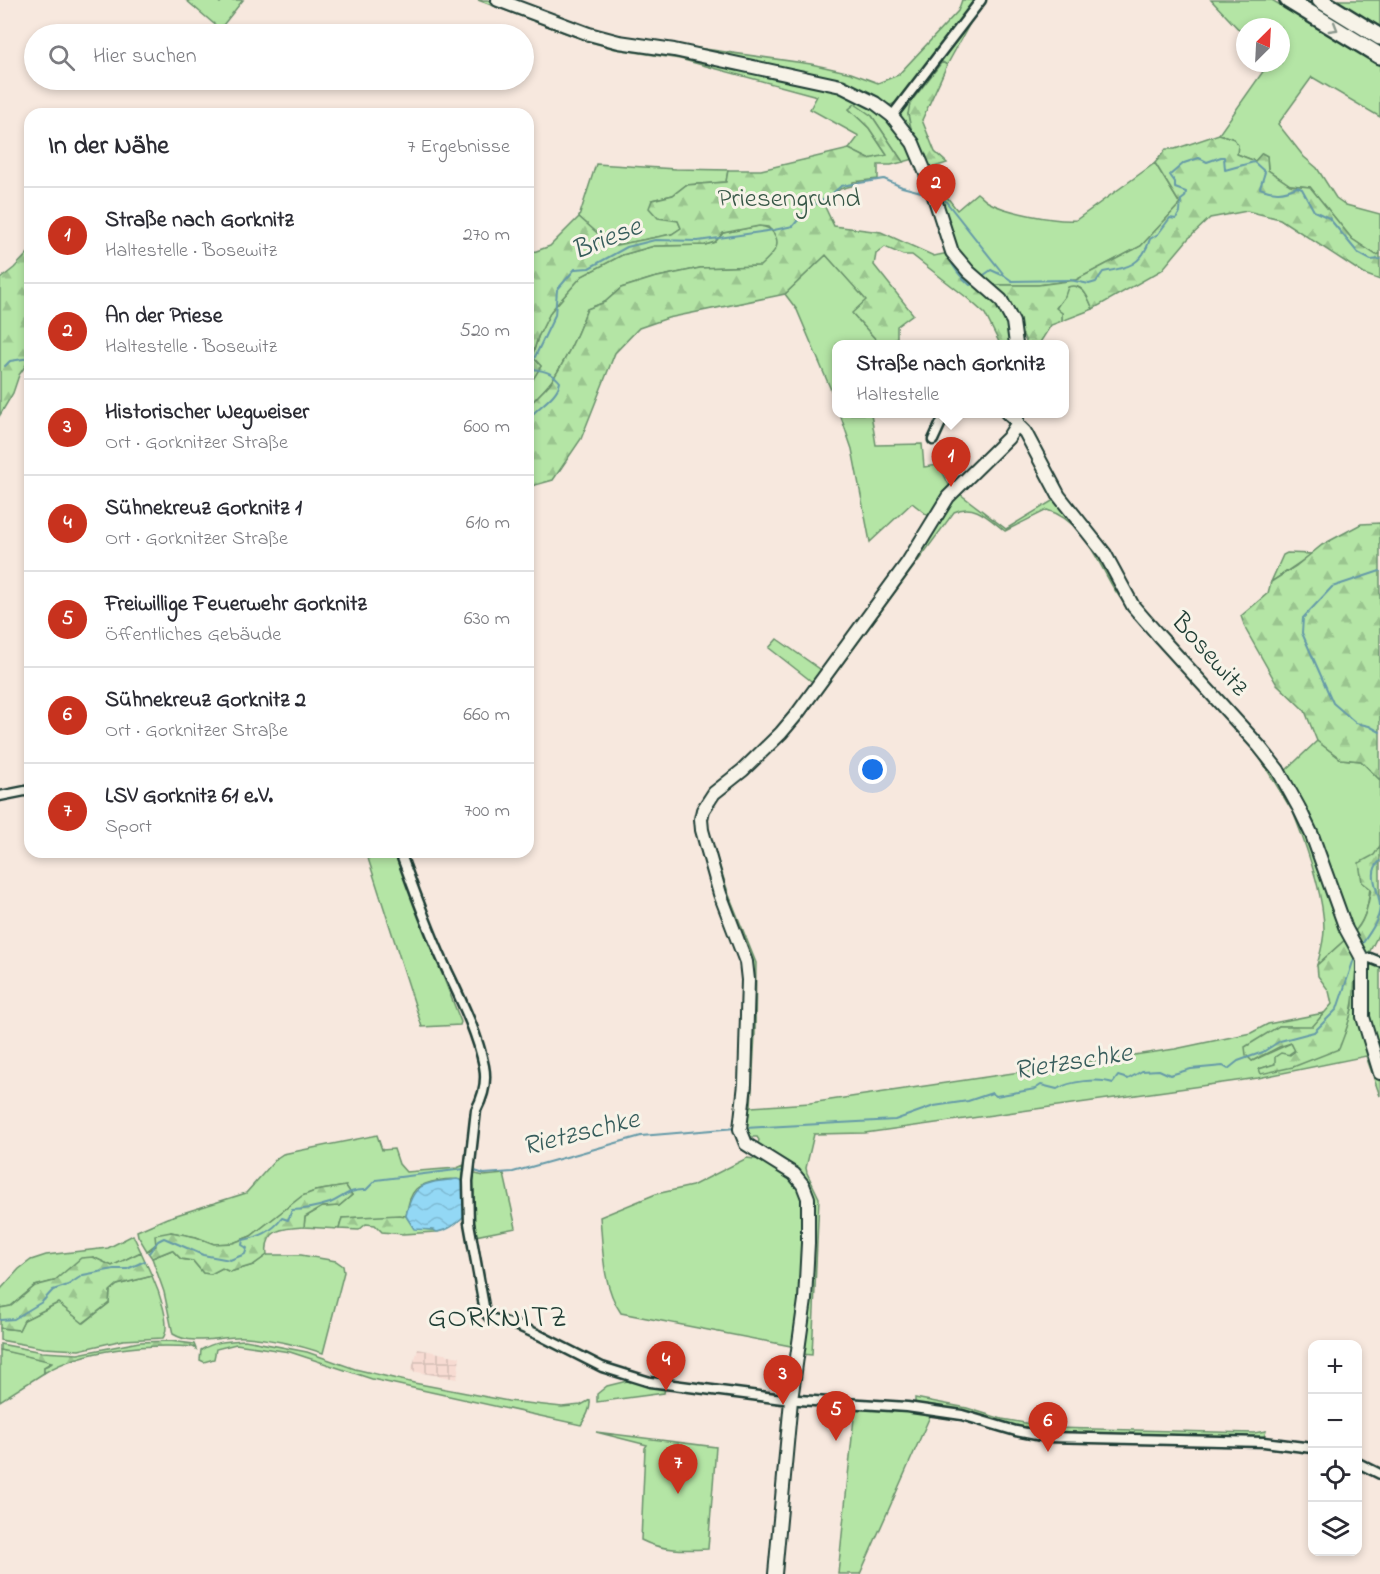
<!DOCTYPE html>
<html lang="de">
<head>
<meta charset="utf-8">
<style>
  body { margin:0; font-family:"Indie Flower",sans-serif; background:#f7f7f7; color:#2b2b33 }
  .controls { position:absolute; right:18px; bottom:18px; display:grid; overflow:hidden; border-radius:12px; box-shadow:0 3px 9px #0003 }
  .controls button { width:54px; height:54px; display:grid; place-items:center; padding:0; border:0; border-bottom:2px solid #e1e1e2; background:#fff; color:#2b2b33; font:30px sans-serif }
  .compass { position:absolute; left:1236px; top:18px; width:54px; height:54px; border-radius:50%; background:#fff; box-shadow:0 3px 9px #0003; rotate:24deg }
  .you { position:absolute; left:873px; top:770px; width:21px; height:21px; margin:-15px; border:4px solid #fff; border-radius:50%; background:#1a73e8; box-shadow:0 0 0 9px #1a73e833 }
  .badge { display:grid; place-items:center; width:39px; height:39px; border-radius:50%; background:#c8321e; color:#fff; font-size:20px; font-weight:700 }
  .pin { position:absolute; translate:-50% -50px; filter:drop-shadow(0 2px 3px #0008) }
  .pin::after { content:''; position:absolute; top:32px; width:21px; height:18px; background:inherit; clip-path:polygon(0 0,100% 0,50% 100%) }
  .popup { position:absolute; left:832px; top:340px; width:237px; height:78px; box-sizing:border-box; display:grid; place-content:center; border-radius:12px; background:#fff; filter:drop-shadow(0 2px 4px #0005); font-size:20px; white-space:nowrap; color:#7c7c81 }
  .popup b { font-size:22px; color:#2b2b33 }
  .popup::after { content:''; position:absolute; left:50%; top:100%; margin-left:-12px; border:12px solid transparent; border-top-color:#fff }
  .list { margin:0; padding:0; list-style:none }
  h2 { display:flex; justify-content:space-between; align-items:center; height:78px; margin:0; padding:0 24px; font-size:26px }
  h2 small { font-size:20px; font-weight:400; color:#7c7c81 }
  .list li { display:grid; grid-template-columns:39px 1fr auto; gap:18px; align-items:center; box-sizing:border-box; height:96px; padding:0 24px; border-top:2px solid #e1e1e2 }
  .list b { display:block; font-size:22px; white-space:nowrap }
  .list p { margin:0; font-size:20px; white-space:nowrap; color:#7c7c81 }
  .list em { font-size:20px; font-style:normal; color:#7c7c81 }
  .icon { flex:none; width:33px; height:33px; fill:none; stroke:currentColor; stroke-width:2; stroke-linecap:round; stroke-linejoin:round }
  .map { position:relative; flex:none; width:1380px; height:1574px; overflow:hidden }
  .search { position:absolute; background:#fff; box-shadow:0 3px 9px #0003; left:24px; top:24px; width:510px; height:66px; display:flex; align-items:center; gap:15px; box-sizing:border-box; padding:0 21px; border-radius:33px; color:#7c7c81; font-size:22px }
  .panel { position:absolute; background:#fff; box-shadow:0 3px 9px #0003; left:24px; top:108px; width:510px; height:750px; border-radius:18px }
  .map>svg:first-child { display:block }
  .industrial { fill:url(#industrial-grid) }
  .green { fill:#b4e5a5; stroke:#6a916c; stroke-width:1.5 }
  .forest { fill:url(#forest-firs); stroke:#6a916c; stroke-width:1.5 }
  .water { fill:url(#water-waves); stroke:#659aa8; stroke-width:1.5 }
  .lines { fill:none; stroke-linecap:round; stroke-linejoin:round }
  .stream { stroke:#659aa8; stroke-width:2 }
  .street-casing { stroke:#1f3d34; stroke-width:13 }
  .secondary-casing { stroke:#1f3d34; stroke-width:16 }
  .highway-casing { stroke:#1f3d34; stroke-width:20 }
  .street { stroke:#f7f3e8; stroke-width:8 }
  .secondary { stroke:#f7f3e8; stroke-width:12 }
  .highway { stroke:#f7f3e8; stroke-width:15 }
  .oneway { stroke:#8b988e }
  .labels { text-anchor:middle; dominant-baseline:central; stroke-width:6; stroke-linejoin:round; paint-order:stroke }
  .park-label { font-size:27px; fill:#355645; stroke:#f7f3e8 }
  .street-label { font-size:27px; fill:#1f3d34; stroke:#f7f3e8 }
  .water-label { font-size:28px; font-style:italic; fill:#365c5b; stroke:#f7f3e8 }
  .quarter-label { font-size:30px; letter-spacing:1.5px; fill:#1f3d34; stroke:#f7f3e8 }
</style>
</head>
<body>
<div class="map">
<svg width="1380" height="1574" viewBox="0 0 1380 1574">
  <defs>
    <pattern id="industrial-grid" width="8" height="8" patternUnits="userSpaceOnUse" patternTransform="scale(1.5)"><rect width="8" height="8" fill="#f7dbd2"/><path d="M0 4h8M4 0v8" fill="none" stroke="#d3bdb5"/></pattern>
    <pattern id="forest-firs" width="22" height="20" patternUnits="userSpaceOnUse" patternTransform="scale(1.5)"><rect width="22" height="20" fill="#b4e5a5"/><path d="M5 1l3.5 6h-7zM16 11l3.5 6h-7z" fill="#9ac58f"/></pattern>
    <pattern id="water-waves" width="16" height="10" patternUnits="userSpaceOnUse" patternTransform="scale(1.5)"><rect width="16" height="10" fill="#93d8f5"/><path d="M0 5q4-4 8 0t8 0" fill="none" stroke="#7ebad3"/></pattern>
  </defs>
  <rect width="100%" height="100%" fill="#f7e8de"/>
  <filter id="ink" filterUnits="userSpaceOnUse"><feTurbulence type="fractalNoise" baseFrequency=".0167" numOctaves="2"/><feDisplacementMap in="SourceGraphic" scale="12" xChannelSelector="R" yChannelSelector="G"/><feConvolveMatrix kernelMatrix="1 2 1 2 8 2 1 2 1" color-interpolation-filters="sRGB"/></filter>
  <g filter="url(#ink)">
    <!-- industrial -->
    <path class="industrial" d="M418,1349L460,1357L457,1379L411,1371Z"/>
    <!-- green -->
    <path class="green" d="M186,0H217L220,3L223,0H243L220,29Z
      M478,0H488L587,37L839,90C877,108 896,120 914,159L903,162L872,116L849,109L869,128L887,155L869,159L849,149L859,136L810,109L817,96L680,59L615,49L587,41Z
      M962,0H973L970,7L897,102L891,105L618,38L591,29L619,37L811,64L851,73L878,83L898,75L958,11Z
      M1211,0H1272L1380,65V117L1312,77L1278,124L1304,157L1317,168L1336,198L1346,205L1380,214V254L1376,255L1352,239L1310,187L1290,185L1268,170L1267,156L1263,154L1255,161L1237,154L1234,139L1219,134L1269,63H1281V27H1245V36Z
      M1335,0H1380V27Z
      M973,18L947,65L942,62L908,114L911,129L909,131L900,115L903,107L968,20Z
      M1155,163L1180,204L1141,246L1076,280L1038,285H990L955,250L937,192L939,191L947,197L957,210L977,193C981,196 984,200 988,202C1005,212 1056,222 1076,220Z
      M596,164L676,169L728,170L726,182L686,185L673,195L652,200L678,221L681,228L672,234L612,246L579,217Z
      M759,226C772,227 782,238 775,251C772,257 765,262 760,266L700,268L653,278L621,288L605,302L587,309C578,333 567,358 553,379C546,390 535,397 528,408V386L541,366L532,357L538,337L551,311L582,276L622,255L654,246L705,245L715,242L723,233Z
      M826,255L867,300L853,314L880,344H837V404L797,310L785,294Z
      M1073,285C1086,290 1088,297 1093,309L1062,321V313L1056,309L1068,287Z
      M840,414H871L876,445L922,444L924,467L939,465L950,487L931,518L912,503L870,542L852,449Z
      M956,491L1006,529L1057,498L1089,538L1117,586L1262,754L1295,807L1291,809L1258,755L1129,611C1124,603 1118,595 1113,587C1096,558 1082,520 1047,510L1005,531C989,519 975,502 954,512L802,719L785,738L747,774L713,803L708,812L707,820L709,833L729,895L756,963L755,1034L751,1107L810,1103L1175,1049L1251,1033L1268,1024L1324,1013L1313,1027L1279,1026L1252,1061L1291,1043L1295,1050L1275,1064L1259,1069L1293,1066L1345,1033L1353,1006L1354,969L1360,959L1368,1045L1380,1082V1096L1366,1056L1258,1078L865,1133L814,1134L806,1168L807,1173L819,1198L812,1355L801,1354L811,1197L757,1146L759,1140L757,1137H746L744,1132L751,980L706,834L705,812L710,803L783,736Z
      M1287,553L1312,554L1271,582L1283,555Z
      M777,639L824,672L815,684L769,648Z
      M1317,741L1341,759L1361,761L1380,780V846C1363,869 1379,910 1352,934L1283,773Z
      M1297,811L1347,938L1317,965C1320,954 1324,942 1324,929C1324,894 1306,845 1293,812Z
      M366,852H394L461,1022L460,1025L422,1027Z
      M1375,964L1380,965V1064L1367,1018L1369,968L1371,965Z
      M377,1135L382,1150L394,1149L399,1164L406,1172L457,1168L464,1165L463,1181C451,1177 426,1181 416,1189C409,1196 408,1207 406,1216L342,1218L339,1229L304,1227L305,1217L322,1207L339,1206L352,1195L346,1186L315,1191L303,1196L251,1236L233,1243L214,1244L196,1237L171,1232L147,1251L138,1236L137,1231L167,1218L246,1193L277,1158L283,1154Z
      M747,1158L762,1160L776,1165L800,1186L806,1213L796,1347L621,1313C602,1286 603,1249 600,1217L656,1194L692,1186Z
      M471,1173L484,1176L504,1174L516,1228L475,1236L471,1203Z
      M133,1235L141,1252L112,1266L93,1257L54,1281L35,1286L11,1306L0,1308V1290L19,1269L31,1260L46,1255L108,1248Z
      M172,1250L181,1259L193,1261L203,1273L211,1274L222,1268L230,1272L253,1265L267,1255H301L336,1261L343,1266L344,1272L323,1353C298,1345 271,1339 246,1337C222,1335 194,1347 173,1334L164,1292L152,1258Z
      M152,1276C158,1289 172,1326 163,1338L123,1340L79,1350L44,1348L0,1340V1328L19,1330L24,1320L58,1303L84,1323L109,1303L110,1291L117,1285Z
      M245,1340L307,1352L355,1369L414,1383L508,1401L562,1407L581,1405L590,1400C591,1409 586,1417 581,1425L372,1379L290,1352L236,1344L216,1349L214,1359L204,1362L200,1360L201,1350C215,1341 229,1341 245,1340Z
      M0,1350L46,1359L52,1362L44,1367V1373L0,1401Z
      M627,1381L665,1388L664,1393L597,1402V1394L607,1386Z
      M915,1398L967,1408L1002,1419L1054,1428L1254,1433L1266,1431L1264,1438L1046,1433L915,1405Z
      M855,1408L931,1414L860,1574H838Z
      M596,1432L716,1447L708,1549C685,1550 662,1551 641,1540L645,1448L647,1445Z"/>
    <!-- forest -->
    <path class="forest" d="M942,62L947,65L922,120L935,152L947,163L928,169L909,131L911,128L908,114L910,103Z
      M855,104L872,116L903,162L891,165H878V179L853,182L852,186L840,189L824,205L834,226L881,232L934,256L948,253L1006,312L1012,344H1000L985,314L966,297L912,255H903L885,247L876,254L874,265L913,314L897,326V344H880L852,313L866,300L826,255L785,294L668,318L639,328L615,353L581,439L553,480L528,487V408C535,397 546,390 553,379C567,358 578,333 587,309L605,302L621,288L653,278L700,268L760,266C774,253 786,243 768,227L759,226L723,233L715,242L705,245L654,246L622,255L582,276L551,311L538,337L532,356L541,366L529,386L528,254L550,246L579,217L612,246L672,234L681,228L678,221L658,218L649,208L652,200L673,195L686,185L726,182L728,170H761L849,149L869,159L887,155L869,128L849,109Z
      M1219,134L1234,139L1238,145L1237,154L1255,161L1262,153L1267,156L1268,170L1290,185L1310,187L1352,239L1376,255L1380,254V280L1364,274L1280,219L1247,211L1210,218L1188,239L1162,270L1093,309C1088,298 1083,282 1068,287L1065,296L1056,308L1062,313V321L1051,325L1039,344H1027L1023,335L1020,336L990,285H1038L1076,280L1141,246L1180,204L1155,163L1166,149H1175Z
      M30,251V359L19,375L13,393L0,415V279L14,268Z
      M1380,523V780L1361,761L1341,759L1317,741L1305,711L1276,683L1246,630L1241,616L1268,593L1271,582L1296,566L1322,545L1361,524Z
      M1380,846V931L1370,951L1365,955L1352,934C1365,923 1368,905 1371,889L1362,882L1359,863L1374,855Z
      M1347,938L1360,959C1352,974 1356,991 1352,1007C1350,1022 1344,1036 1339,1049L1293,1067L1261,1074L1259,1069L1275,1064V1057L1281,1053L1290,1055L1295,1051L1291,1043L1279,1047L1252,1061L1246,1055L1245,1047L1279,1026H1313L1332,1004L1329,991L1318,976L1317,965Z
      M346,1186L352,1195L339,1206L322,1207L305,1217L304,1227C283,1228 264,1229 267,1255L253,1265L230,1272L222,1268L211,1274L203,1273L193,1261L181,1259L172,1250L152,1258L147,1251L156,1246L155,1235L171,1232L196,1237L214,1244L233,1243L251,1236L302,1196L315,1191Z
      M399,1215L406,1216L414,1228L433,1230L437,1232L403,1234L382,1232L375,1225L366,1224L359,1230L339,1229L342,1218Z
      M141,1252L152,1276L117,1285L110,1291L109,1303L83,1323L58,1303L24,1320L19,1330L0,1328V1308L11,1306L35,1286L54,1281L81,1258L93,1257L112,1266Z
      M170,1341L194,1344L196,1349L193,1347C147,1344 85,1348 44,1373V1367L51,1364L52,1362L0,1350V1344L42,1352L78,1354L139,1342Z"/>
    <!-- water -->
    <path class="water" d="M457,1179L463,1181L464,1216C456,1224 449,1230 437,1232L433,1230L414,1229L406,1216C413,1181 426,1183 457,1179Z"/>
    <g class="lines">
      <!-- stream -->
      <path class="stream" d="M940,194L1005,276L1012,281L1070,280L1089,284L1096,282L1103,272C1128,268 1142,265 1150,239L1158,234L1170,218L1176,219L1180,212L1181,200L1185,197L1186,192L1175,188V182L1170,175L1184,163L1199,158L1207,162L1221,157H1224L1225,170L1254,162L1265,172L1260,188C1274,194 1283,193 1297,187L1302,189L1314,211L1329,218L1358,253L1371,260L1380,259
        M949,257C954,269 960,276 970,285L975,283
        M984,275L991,270L1002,275
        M5,366L10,361L30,358
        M528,420C536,407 557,398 560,382C553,373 545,371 534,369L532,363L555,315L557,290L575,269L589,268L627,247L655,240L698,241L774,230L793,226L809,207L827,198L841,186L884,179L902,187L929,194
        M1380,571L1332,587L1303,618L1302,633L1333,703L1356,723L1369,726L1380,732
        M1360,947C1368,935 1379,922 1380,907C1380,891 1366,874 1380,861
        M745,1128L895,1120L934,1106L968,1101L992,1093L996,1096L1035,1089L1041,1085L1057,1089C1070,1081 1098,1078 1113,1083L1118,1076L1128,1079L1142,1071L1159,1070L1170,1075L1191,1069L1223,1066L1228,1069L1238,1061L1263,1052L1280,1041L1314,1032L1337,1009L1355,956
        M472,1170L484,1174L513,1172L641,1136L736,1128
        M149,1253L158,1241L164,1238L203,1255L230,1260L245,1254L247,1248L242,1245L243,1240C259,1237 272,1232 282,1218L288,1220L292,1210C306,1210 317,1207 330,1203C344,1197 349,1189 366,1190L376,1180L464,1169
        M0,1320L14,1319L42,1302L53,1290L68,1285L83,1275L114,1269H127L145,1261"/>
      <defs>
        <path id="street" d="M892,116L981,0
          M1006,414L1017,424
          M933,440L945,414
          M0,796L30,790
          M400,852C413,887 425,921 440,955C456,991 476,1027 484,1066C487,1081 483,1097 476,1110L468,1181L469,1223L485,1312L490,1318L521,1327L539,1335L602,1367L650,1382L783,1399L907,1407L962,1415L1016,1431L1047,1437L1264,1442L1312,1448
          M1363,960L1370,958L1380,962
          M1358,1463L1380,1474"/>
        <path id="secondary" d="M498,0L589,34L619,42L674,50L841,86L875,103L892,116L913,143L929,181L952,252L969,272L1001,300L1013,322L1016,344
          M1017,424L1025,432L1059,496L1105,554L1133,606L1159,636L1259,746L1278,770L1299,808L1312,835L1346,929L1363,960V1017L1380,1073
          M775,1574L791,1400L805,1300L808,1243V1198L803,1185L794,1174L746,1144L740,1129L745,1084L748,980L746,962L720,894L702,830L701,819L703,810L714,793L743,770L781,733L797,714L908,562L948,497L1008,438L1017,424V414"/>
        <path id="highway" d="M1288,0L1380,56
          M1320,0L1380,37"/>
      </defs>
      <!-- street casing -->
      <use href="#street" class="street-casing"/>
      <!-- secondary casing -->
      <use href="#secondary" class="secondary-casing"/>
      <!-- highway casing -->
      <use href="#highway" class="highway-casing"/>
      <!-- street -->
      <use href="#street" class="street"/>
      <!-- secondary -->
      <use href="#secondary" class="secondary"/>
      <!-- highway -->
      <use href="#highway" class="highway"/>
    </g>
    <!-- one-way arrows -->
    <defs><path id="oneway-chevron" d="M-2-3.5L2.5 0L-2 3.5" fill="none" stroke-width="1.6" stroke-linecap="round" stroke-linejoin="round" transform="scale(1.5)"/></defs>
    <use class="oneway" href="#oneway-chevron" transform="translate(1334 28) rotate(31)"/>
  </g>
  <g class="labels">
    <!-- park labels -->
    <g class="park-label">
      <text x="789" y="199">Priesengrund</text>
    </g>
    <!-- street labels -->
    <g class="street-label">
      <text transform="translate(1209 655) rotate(48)">Bosewitz</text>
    </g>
    <!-- water labels -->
    <g class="water-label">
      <text transform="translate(607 240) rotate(-22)">Briese</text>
      <text transform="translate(1073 1063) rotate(-9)">Rietzschke</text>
      <text transform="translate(581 1134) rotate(-14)">Rietzschke</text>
    </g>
    <!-- quarter labels -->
    <g class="quarter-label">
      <text x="498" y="1319">GORKNITZ</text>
    </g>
  </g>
</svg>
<div class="controls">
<button>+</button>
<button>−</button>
<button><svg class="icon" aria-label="locate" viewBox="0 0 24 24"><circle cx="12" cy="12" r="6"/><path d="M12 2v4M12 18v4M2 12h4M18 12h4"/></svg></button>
<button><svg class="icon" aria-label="layers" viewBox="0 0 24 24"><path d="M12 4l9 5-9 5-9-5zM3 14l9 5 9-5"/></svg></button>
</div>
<svg class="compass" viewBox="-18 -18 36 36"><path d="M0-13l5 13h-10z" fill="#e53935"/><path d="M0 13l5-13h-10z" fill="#7c7c81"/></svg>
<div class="you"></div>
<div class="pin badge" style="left:951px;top:487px">1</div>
<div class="popup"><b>Straße nach Gorknitz</b>Haltestelle</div>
<div class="pin badge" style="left:936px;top:214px">2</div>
<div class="pin badge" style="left:783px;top:1405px">3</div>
<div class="pin badge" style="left:666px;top:1391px">4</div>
<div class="pin badge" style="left:836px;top:1441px">5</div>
<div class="pin badge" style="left:1048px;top:1452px">6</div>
<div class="pin badge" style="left:678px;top:1494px">7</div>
<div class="search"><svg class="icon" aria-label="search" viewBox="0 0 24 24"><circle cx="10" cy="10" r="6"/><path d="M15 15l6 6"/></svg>Hier suchen</div>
<section class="panel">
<h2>In der Nähe<small>7 Ergebnisse</small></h2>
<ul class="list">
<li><span class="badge">1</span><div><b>Straße nach Gorknitz</b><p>Haltestelle · Bosewitz</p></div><em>270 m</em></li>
<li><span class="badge">2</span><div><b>An der Priese</b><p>Haltestelle · Bosewitz</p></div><em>520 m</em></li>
<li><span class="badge">3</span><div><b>Historischer Wegweiser</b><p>Ort · Gorknitzer Straße</p></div><em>600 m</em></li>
<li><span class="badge">4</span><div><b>Sühnekreuz Gorknitz 1</b><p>Ort · Gorknitzer Straße</p></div><em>610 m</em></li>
<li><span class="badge">5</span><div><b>Freiwillige Feuerwehr Gorknitz</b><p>Öffentliches Gebäude</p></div><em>630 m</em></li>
<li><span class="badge">6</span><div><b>Sühnekreuz Gorknitz 2</b><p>Ort · Gorknitzer Straße</p></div><em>660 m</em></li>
<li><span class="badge">7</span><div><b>LSV Gorknitz 61 e.V.</b><p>Sport</p></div><em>700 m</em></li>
</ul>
</section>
</div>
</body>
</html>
